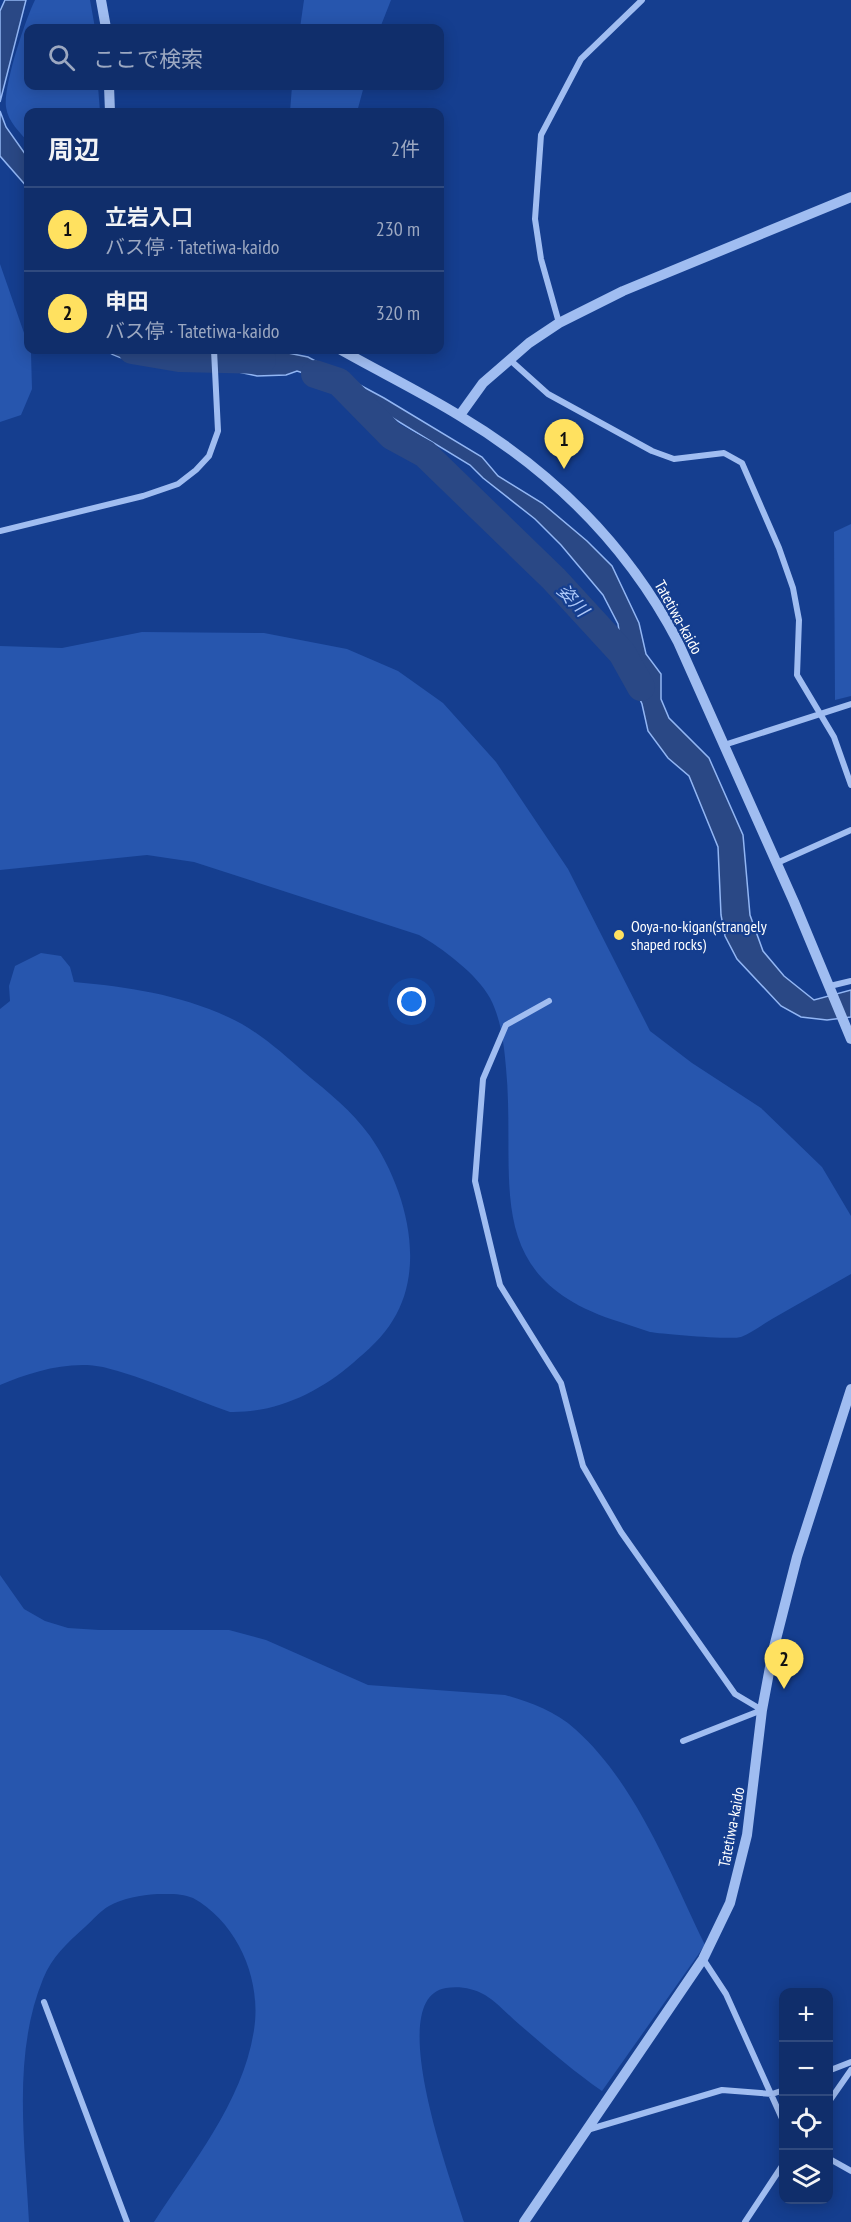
<!DOCTYPE html>
<html lang="ja">
<head>
<meta charset="utf-8">
<style>
  body { margin:0; font-family:"PT Sans Narrow","Noto Sans JP",sans-serif; background:#193671; color:#f1f3f6 }
  .controls { position:absolute; right:18px; bottom:18px; display:grid; overflow:hidden; border-radius:12px; box-shadow:0 3px 15px #0003 }
  .controls button { width:54px; height:54px; display:grid; place-items:center; padding:0; border:0; border-bottom:2px solid #304a7e; background:#102e6b; color:#f1f3f6; font:30px sans-serif }
  .you { position:absolute; left:412px; top:1002px; width:21px; height:21px; margin:-15px; border:4px solid #fff; border-radius:50%; background:#1a73e8; box-shadow:0 0 0 9px #1a73e833 }
  .badge { display:grid; place-items:center; width:39px; height:39px; border-radius:50%; background:#ffe160; color:#111; font-size:20px; font-weight:700 }
  .pin { position:absolute; translate:-50% -50px; filter:drop-shadow(0 2px 3px #0008) }
  .pin::after { content:''; position:absolute; top:32px; width:21px; height:18px; background:inherit; clip-path:polygon(0 0,100% 0,50% 100%) }
  .list { margin:0; padding:0; list-style:none }
  h2 { display:flex; justify-content:space-between; align-items:center; height:78px; margin:0; padding:0 24px; font-size:26px }
  h2 small { font-size:20px; font-weight:400; color:#9ca8c1 }
  .list li { display:grid; grid-template-columns:39px 1fr auto; gap:18px; align-items:center; box-sizing:border-box; height:84px; padding:0 24px; border-top:2px solid #304a7e }
  .list b { display:block; font-size:22px; white-space:nowrap }
  .list p { margin:0; font-size:20px; white-space:nowrap; color:#9ca8c1 }
  .list em { font-size:20px; font-style:normal; color:#9ca8c1 }
  .icon { flex:none; width:33px; height:33px; fill:none; stroke:currentColor; stroke-width:2; stroke-linecap:round; stroke-linejoin:round }
  .map { position:relative; flex:none; width:851px; height:2222px; overflow:hidden }
  .search { position:absolute; background:#102e6b; box-shadow:0 3px 15px #0003; left:24px; top:24px; width:420px; height:66px; display:flex; align-items:center; gap:15px; box-sizing:border-box; padding:0 21px; border-radius:12px; color:#9ca8c1; font-size:22px }
  .panel { position:absolute; background:#102e6b; box-shadow:0 3px 15px #0003; left:24px; top:108px; width:420px; height:246px; border-radius:12px }
  .map>svg:first-child { display:block }
  .green { fill:#2756ae }
  .water { fill:#2a4885; stroke:#92b6f4; stroke-width:1.5 }
  .lines { fill:none; stroke-linecap:round; stroke-linejoin:round }
  .river { stroke:#2a4885; stroke-width:28 }
  .minor { stroke:#a0bdf1; stroke-width:6 }
  .tertiary { stroke:#a0bdf1; stroke-width:10 }
  .poi-dot { fill:#ffe160; stroke:#153e8f; stroke-width:2 }
  .labels { text-anchor:middle; dominant-baseline:central; stroke-width:4.5; stroke-linejoin:round; paint-order:stroke }
  .street-label { font-size:16px; fill:#fff; stroke:#153e8f }
  .poi-label { font-size:16px; fill:#fff; stroke:#153e8f; text-anchor:start }
  .water-label { font-size:18px; font-style:italic; fill:#acc7f8; stroke:#153e8f }
</style>
</head>
<body>
<div class="map">
<svg width="851" height="2222" viewBox="0 0 851 2222">
  <rect width="100%" height="100%" fill="#153e8f"/>
  <!-- green -->
  <path class="green" d="M35,0H90L95,28H28V86H98L100,112H28V142C20,132 8,122 6,107C3,87 25,20 35,0Z
    M304,0H391L380,28H300Z
    M292,86H364L357,112H290Z
    M0,264L31,353L32,389L21,415L0,422Z
    M851,524V696L835,700L834,532Z
    M142,632L264,633L347,649L398,671L443,703L496,762L568,869L650,1031L692,1063L761,1108L822,1167L851,1216V1274C825,1289 798,1304 772,1319C762,1325 751,1333 741,1337C732,1340 662,1334 650,1332C640,1329 630,1325 620,1322C478,1278 517,1183 506,1068C504,1044 501,1019 490,998C478,975 441,947 419,935L194,862L147,855L0,870V646L62,648Z
    M41,953L61,956L70,967L74,982C128,987 178,994 228,1017C257,1030 281,1052 305,1073C328,1092 352,1111 370,1136C404,1185 428,1264 393,1320C383,1337 368,1350 353,1363C318,1393 276,1413 230,1412C190,1398 144,1377 103,1367C70,1360 30,1372 0,1385V1009L10,1001L9,986L15,966Z
    M0,1575L24,1609L45,1621L68,1628L99,1630H229L266,1640L368,1685L505,1695C530,1702 555,1711 575,1729C636,1783 670,1873 705,1945L602,2091C573,2071 547,2048 520,2025C509,2016 498,2003 485,1995C473,1988 459,1986 446,1988C382,1998 453,2185 464,2222H154C192,2163 243,2102 254,2030C262,1980 238,1923 193,1898C182,1893 168,1894 157,1894C141,1895 123,1898 109,1906C100,1911 93,1920 85,1927C67,1943 52,1957 43,1979C12,2055 25,2143 29,2222H0Z"/>
  <!-- water -->
  <path class="water" d="M5,0H26L0,102V11Z
    M0,111L6,127L28,158V188L0,156Z
    M105,350H200L201,363C171,362 130,368 105,350Z
    M221,350H273L308,357L384,398L482,457L498,476L542,503L587,541L612,566L639,623L646,654L661,674V699L669,718L709,758L743,835L750,915L763,951L784,976L814,1000L851,990V1017L827,1020L801,1017L781,1006L737,959L725,936L721,915L718,847L689,776L668,758L648,731L642,704L624,663L618,624L603,595L561,545L535,519L483,478L470,465L337,384L297,371L286,375L257,376L225,369Z"/>
  <g class="lines">
    <!-- river -->
    <path class="river" d="M132,350L179,358L262,360
      M315,374L339,382L392,436L425,454L554,579L622,653L641,687"/>
    <!-- minor -->
    <path class="minor" d="M559,323L541,259L535,219L541,135L581,59L642,0
      M509,359L548,394L652,451L674,459L724,453L742,463L779,548L793,588L799,620L797,675L834,737L851,785
      M0,531L143,496L178,484L196,470L209,456L218,431L214,350
      M724,745L851,704
      M777,863L851,830
      M830,986L851,981
      M549,1001L506,1025L483,1079L475,1181L500,1285L561,1383L583,1466L621,1532L735,1694L762,1710
      M683,1741L762,1710
      M703,1959L726,1994L784,2123
      M44,2002L127,2222
      M828,2071L851,2062
      M828,2103L851,2070
      M587,2130L722,2090L772,2094L784,2090
      M828,2158L851,2171
      M745,2222L784,2163"/>
    <!-- tertiary -->
    <path class="tertiary" d="M101,0L106,28
      M109,86L110,112
      M341,350C380,372 421,392 460,416C552,471 628,546 678,642L794,902L851,1039
      M460,415L483,383L529,343L559,323L623,291L851,197
      M524,2222L703,1959L730,1903L747,1835L762,1710L773,1651L797,1557L851,1389"/>
  </g>
  <!-- markers -->
  <circle class="poi-dot" cx="619" cy="935" r="6"/>
  <g class="labels">
    <!-- street labels -->
    <g class="street-label">
      <text transform="translate(679 617) rotate(61)">Tatetiwa-kaido</text>
      <text transform="translate(731 1827) rotate(-79)">Tatetiwa-kaido</text>
    </g>
    <!-- poi labels -->
    <g class="poi-label">
      <text x="631" y="926">Ooya-no-kigan(strangely<tspan x="631" dy="18">shaped rocks)</tspan></text>
    </g>
    <!-- water labels -->
    <g class="water-label">
      <text transform="translate(573 600) rotate(47)">姿川</text>
    </g>
  </g>
</svg>
<div class="controls">
<button>+</button>
<button>−</button>
<button><svg class="icon" aria-label="locate" viewBox="0 0 24 24"><circle cx="12" cy="12" r="6"/><path d="M12 2v4M12 18v4M2 12h4M18 12h4"/></svg></button>
<button><svg class="icon" aria-label="layers" viewBox="0 0 24 24"><path d="M12 4l9 5-9 5-9-5zM3 14l9 5 9-5"/></svg></button>
</div>
<div class="you"></div>
<div class="pin badge" style="left:564px;top:469px">1</div>
<div class="pin badge" style="left:784px;top:1689px">2</div>
<div class="search"><svg class="icon" aria-label="search" viewBox="0 0 24 24"><circle cx="10" cy="10" r="6"/><path d="M15 15l6 6"/></svg>ここで検索</div>
<section class="panel">
<h2>周辺<small>2件</small></h2>
<ul class="list">
<li><span class="badge">1</span><div><b>立岩入口</b><p>バス停 · Tatetiwa-kaido</p></div><em>230 m</em></li>
<li><span class="badge">2</span><div><b>申田</b><p>バス停 · Tatetiwa-kaido</p></div><em>320 m</em></li>
</ul>
</section>
</div>
</body>
</html>
